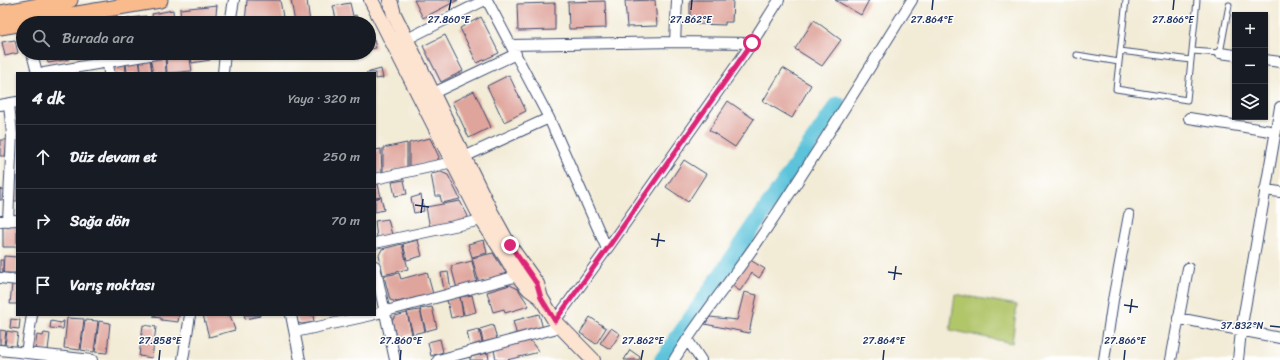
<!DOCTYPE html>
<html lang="tr">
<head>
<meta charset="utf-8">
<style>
  body { margin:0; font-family:Sriracha,sans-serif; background:#20242c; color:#f1f3f6 }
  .controls { position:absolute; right:12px; top:12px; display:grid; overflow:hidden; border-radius:0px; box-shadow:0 1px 3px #0004 }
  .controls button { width:36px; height:36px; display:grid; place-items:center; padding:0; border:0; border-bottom:1px solid #363941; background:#171b24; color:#f1f3f6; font:20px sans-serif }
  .stop { position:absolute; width:12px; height:12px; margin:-9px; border:3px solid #db2777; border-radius:50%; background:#fff }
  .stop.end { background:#db2777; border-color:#fff; box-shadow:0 1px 4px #0008 }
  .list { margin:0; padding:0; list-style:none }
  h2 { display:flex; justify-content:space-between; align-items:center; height:52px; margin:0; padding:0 16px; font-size:17px }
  h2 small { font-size:13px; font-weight:400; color:#9ea1a6 }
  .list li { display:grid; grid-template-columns:26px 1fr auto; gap:12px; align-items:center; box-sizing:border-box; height:64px; padding:0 16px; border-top:1px solid #363941 }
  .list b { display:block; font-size:15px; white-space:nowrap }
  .list em { font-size:13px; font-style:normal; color:#9ea1a6 }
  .icon { flex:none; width:22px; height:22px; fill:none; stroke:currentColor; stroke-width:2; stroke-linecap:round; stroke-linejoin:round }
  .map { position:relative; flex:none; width:1280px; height:360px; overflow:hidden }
  .search { position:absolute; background:#171b24; box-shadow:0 1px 3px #0004; left:16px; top:16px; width:360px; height:44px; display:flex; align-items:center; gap:10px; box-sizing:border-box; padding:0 14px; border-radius:22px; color:#9ea1a6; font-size:15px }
  .panel { position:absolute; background:#171b24; box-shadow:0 1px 3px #0004; left:16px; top:72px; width:360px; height:244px; border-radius:0px }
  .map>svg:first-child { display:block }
  .green { fill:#b1c569; stroke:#667a64 }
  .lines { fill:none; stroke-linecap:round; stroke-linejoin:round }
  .river { stroke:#5cc3da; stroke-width:16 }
  .building { fill:#dfa49b }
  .service-casing { stroke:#3b4b70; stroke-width:7 }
  .minor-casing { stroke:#3b4b70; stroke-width:12 }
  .secondary-casing { stroke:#3b4b70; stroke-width:16 }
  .primary-casing { stroke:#3b4b70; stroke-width:17 }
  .service { stroke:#fff; stroke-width:5 }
  .minor { stroke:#fff; stroke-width:10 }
  .secondary { stroke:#fde4d1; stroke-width:14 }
  .primary { stroke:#fabb8c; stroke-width:15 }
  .route { stroke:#db2777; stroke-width:5 }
  .ticks { fill:none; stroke:#1b2f5e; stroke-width:1.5 }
  .ticks-label { font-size:10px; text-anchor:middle; fill:#1b2f5e; stroke:#fff; stroke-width:3; stroke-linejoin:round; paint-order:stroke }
</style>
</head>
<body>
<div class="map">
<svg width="1280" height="360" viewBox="0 0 1280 360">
  <rect width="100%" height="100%" fill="#fff"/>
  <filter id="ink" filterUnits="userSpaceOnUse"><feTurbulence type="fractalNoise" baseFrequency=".025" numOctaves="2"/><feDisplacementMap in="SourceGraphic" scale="8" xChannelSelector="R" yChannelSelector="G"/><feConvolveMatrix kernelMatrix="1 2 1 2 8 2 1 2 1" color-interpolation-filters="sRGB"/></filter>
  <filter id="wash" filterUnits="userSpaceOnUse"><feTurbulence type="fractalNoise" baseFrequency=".012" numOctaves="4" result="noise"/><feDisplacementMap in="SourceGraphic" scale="16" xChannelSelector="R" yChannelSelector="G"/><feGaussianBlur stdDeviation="0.9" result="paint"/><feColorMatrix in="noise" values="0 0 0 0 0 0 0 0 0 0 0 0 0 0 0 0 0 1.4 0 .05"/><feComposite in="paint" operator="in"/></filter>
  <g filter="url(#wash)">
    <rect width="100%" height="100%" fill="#f2ebd6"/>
    <!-- green -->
    <path class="green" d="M955,294L1017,305L1012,343L950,330Z"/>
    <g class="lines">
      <!-- river -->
      <path class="river" d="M662,360L838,104"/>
    </g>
    <g id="blocks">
      <!-- building -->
      <path class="building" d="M247,0H280L284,23H245Z
        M291,0H307L310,23H295Z
        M414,0H458L423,18Z
        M653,0H655L657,26L627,27L625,1Z
        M690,0H733L732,22H725V25L696,24V21L690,20Z
        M835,0H869L861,15Z
        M605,1L606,28L569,29L568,2Z
        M350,3L353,16L356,15L358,23H337L333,6Z
        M555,3V30L518,31L517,4Z
        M217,5L215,23H181L180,9Z
        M173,10L174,23H153L152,14Z
        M146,16L147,23H125V19Z
        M481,17L499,53L477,63L460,28Z
        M814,20L841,40L822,66L795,49Z
        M445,35L463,71L441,82L423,46Z
        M15,40L18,53L5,56L2,42Z
        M369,40H374L376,48L369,49Z
        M46,53H68L69,59L48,63Z
        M75,53H91V54L76,57Z
        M183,53H189L192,71L167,73L166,56Z
        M190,53H209L210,60L192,63Z
        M165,56L166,73H153L150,58Z
        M150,58L152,73H141L140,60Z
        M139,60L141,73H127L126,62Z
        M125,62L126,73H113L112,68L115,64Z
        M783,68L811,85L792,118L763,101Z
        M381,69L383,78L375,79V73H366Z
        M509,75L526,111L504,122L487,86Z
        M474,91L491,127L469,138L452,102Z
        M728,101L754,119L735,147L709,130Z
        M430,138L439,157L437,161L409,167V143Z
        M0,140H7L5,156H0Z
        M407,143V168L383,173V148Z
        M381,149L382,173L375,174V150Z
        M684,160L706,174L688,202L666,187Z
        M441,172L448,175L460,199L442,203L440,196H435L431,174Z
        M15,176H17V201H14Z
        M404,180L407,194L395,196L392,182Z
        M375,184H378L381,197L375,198Z
        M0,189L3,190L2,200H0Z
        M421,195L424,211L414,213L411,198Z
        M381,197L384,210L375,212V199Z
        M460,201L468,216L465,221L430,228L426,207Z
        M388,219L392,235L377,238L375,221Z
        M3,225H17V247H3Z
        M418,240L422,256L407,260L403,244Z
        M484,240L487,253L472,257L468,244Z
        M402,244L408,269L383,275L379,255L382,249Z
        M493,253L507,275L479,283L472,258Z
        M4,256L17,257L16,273H3Z
        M747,258L765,269L759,278L752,273L740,291L731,285Z
        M0,260H3V273L0,272Z
        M472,261L477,283L457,289L451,266Z
        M427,272L433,294L397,302L390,300L384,276L399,273L401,279Z
        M448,272L451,289L444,290L441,273Z
        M12,284L17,285V304H10Z
        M510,285L518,289L529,306L505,313L504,309L493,312L487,292Z
        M744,292L757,295L749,333L705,324L710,317L737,320Z
        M472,295L476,312L464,315L460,297Z
        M460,297L463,315L451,318L447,300Z
        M432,307L437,328L426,331L420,309Z
        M420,310L425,331L413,334L407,312Z
        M407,313L412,334L407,335L408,339L397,342L392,321L395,316Z
        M539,314L543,329L517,336L513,321Z
        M154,315H179L178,322L161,320V318L154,317Z
        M203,315H230L235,330L209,337Z
        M244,315H260V316L245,319Z
        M296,315H313L314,322L302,324L298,323Z
        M590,317L606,328L596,344L580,333Z
        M67,318L84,319L80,350L64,348Z
        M11,319L20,320L19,329L10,328Z
        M85,320L98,321L94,352L81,350Z
        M51,321L61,323L62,321H64L63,329L50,328Z
        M99,321L110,323L107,353L95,352Z
        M143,325L156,327L152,358L139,356Z
        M493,325L497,339L483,342L480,329Z
        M611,328L620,334L610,349L600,343Z
        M479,329L482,342L470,346L467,332Z
        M0,330L6,331L4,345L0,344Z
        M7,331L18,333L16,347L5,345Z
        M44,333L50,334L48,350L35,349L37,335L43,336Z
        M440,339L443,352L431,356L428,342Z
        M529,339L539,352L507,360H496L494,350L513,345V343Z
        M630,350L640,357L639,360H624Z
        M488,353L489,360H470V357Z"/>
    </g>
  </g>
  <g filter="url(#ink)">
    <use href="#blocks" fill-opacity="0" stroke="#3b4b70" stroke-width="1"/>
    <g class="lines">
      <defs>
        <path id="service" d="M1126,0L1116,89L1187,100L1197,0
          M1120,51L1191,60
          M1192,51L1220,53L1229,5
          M1077,55L1119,62"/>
        <path id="minor" d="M487,0L549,118L607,249
          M230,23L234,0
          M401,42L485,0
          M675,42L677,0
          M511,45L675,42L752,43
          M32,53L37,73
          M1220,53L1235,55
          M1265,60L1280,62
          M108,62L109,73
          M44,73L161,53
          M223,73L225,53
          M427,96L516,54
          M0,105L17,102
          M1189,118L1276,132
          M375,179L453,162L549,118
          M1265,190L1280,192
          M0,221L17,220
          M8,221L12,135L9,104
          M375,243L482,220
          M375,266L395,360
          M0,278L17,280
          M375,314L518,276
          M291,315L300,360
          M1178,318L1280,338
          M555,321L607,249L750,46L779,0
          M295,332L372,315
          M687,339L701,360
          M0,350L92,360
          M26,353L32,315
          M183,360L190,315
          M438,360L561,327
          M674,360C699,319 729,283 756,244C811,164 861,81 912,0
          M1104,360L1113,300L1129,215
          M1171,360L1188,268
          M1238,360L1241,331L1280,107"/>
        <path id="secondary" d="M371,0L482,220L518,276L529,289L540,297
          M390,0L394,14L491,212L509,245L537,284L541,298L555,321L593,360"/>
        <path id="primary" d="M0,13L70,0
          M0,27L160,0"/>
      </defs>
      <!-- service casing -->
      <use href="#service" class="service-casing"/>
      <!-- minor casing -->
      <use href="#minor" class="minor-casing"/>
      <!-- secondary casing -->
      <use href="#secondary" class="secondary-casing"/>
      <!-- primary casing -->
      <use href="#primary" class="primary-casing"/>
      <!-- service -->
      <use href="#service" class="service"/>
      <!-- minor -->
      <use href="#minor" class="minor"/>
      <!-- secondary -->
      <use href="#secondary" class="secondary"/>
      <!-- primary -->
      <use href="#primary" class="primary"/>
    </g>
  </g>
  <g class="lines" filter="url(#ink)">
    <!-- route -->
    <path class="route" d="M510,245L537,284L541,298L555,321L607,249L752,43"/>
  </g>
  <!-- ticks -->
  <path class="ticks" d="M449,10L451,0M691,10L692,0M932,10L933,0M1173,10L1174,0M415,205L429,207M421,213L423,199M651,239L665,241M657,247L659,233M888,272L902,274M894,280L896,266M1124,305L1138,307M1130,313L1132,299M1270,326L1280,327M159,360L160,350M400,360L401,350M641,360L643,350M883,360L884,350M1124,360L1125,350"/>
  <g class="ticks-label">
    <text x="449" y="23">27.860°E</text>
    <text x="691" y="23">27.862°E</text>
    <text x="932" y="23">27.864°E</text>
    <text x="1173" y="23">27.866°E</text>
    <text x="1242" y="329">37.832°N</text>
    <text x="160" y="344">27.858°E</text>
    <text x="401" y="344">27.860°E</text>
    <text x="643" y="344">27.862°E</text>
    <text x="884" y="344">27.864°E</text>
    <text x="1125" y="344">27.866°E</text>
  </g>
</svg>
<div class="controls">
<button>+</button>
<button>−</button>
<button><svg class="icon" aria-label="layers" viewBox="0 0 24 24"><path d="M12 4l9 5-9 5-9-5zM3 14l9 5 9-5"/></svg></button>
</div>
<div class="stop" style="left:752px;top:43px"></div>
<div class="stop end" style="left:510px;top:245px"></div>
<div class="search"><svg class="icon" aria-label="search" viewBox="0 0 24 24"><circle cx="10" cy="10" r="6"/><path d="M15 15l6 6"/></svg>Burada ara</div>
<section class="panel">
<h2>4 dk<small>Yaya · 320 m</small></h2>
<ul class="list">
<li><svg class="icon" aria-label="ahead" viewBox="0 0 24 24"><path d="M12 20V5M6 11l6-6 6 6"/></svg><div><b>Düz devam et</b></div><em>250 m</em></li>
<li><svg class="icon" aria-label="right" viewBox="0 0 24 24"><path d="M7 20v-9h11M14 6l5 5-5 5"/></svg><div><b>Sağa dön</b></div><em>70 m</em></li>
<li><svg class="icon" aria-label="arrive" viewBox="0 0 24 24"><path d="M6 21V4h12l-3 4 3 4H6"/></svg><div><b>Varış noktası</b></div></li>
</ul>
</section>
</div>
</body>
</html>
